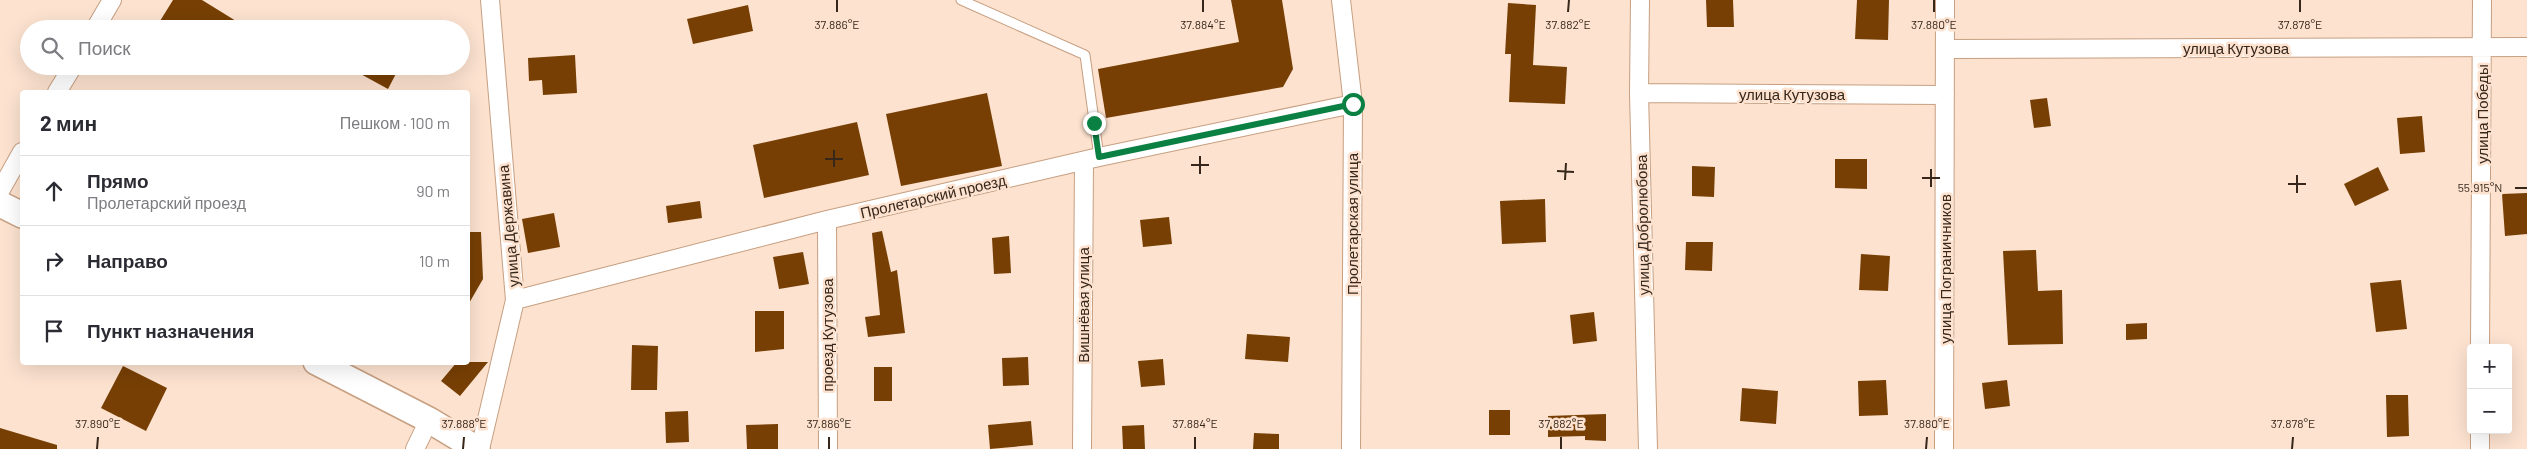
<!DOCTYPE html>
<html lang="ru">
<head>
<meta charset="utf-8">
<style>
  body { margin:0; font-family:Barlow,sans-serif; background:#f7f7f7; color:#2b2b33 }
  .controls { position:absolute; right:15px; bottom:15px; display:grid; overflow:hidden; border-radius:5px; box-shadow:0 5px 20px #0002 }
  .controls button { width:45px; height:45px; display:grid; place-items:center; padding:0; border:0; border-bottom:1px solid #e1e1e2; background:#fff; color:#2b2b33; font:25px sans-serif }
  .stop { position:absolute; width:15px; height:15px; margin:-11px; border:4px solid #0b8043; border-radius:50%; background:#fff }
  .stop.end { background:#0b8043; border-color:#fff; box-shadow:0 1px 5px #0008 }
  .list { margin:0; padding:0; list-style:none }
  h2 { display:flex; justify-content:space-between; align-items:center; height:65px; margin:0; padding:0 20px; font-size:21px }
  h2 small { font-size:16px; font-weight:400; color:#7c7c81 }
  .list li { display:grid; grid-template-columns:32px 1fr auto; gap:15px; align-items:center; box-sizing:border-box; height:70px; padding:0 20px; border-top:1px solid #e1e1e2 }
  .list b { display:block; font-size:19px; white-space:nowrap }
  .list p { margin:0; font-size:16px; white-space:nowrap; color:#7c7c81 }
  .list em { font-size:16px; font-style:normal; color:#7c7c81 }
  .icon { flex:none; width:28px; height:28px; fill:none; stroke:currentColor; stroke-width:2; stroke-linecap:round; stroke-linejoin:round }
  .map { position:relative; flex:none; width:2527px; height:449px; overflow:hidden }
  .search { position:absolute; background:#fff; box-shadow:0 5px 20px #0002; left:20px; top:20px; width:450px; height:55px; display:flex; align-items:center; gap:12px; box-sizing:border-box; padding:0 18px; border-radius:28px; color:#7c7c81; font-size:19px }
  .panel { position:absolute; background:#fff; box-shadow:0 5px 20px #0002; left:20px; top:90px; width:450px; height:275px; border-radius:5px }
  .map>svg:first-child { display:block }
  .building { fill:#773f04 }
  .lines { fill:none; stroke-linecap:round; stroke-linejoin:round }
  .service-casing { stroke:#c79f81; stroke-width:11 }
  .minor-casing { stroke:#c79f81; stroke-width:20 }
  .secondary-casing { stroke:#c79f81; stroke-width:28 }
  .service { stroke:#fff; stroke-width:9 }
  .minor { stroke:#fff; stroke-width:18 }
  .secondary { stroke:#fff; stroke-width:25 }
  .route { stroke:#0b8043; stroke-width:6 }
  .ticks { fill:none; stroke:#37271b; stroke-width:2 }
  .labels { text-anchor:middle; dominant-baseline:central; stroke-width:5; stroke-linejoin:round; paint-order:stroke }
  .street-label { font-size:15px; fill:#37271b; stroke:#fce2cf }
  .ticks-label { font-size:12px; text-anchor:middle; fill:#37271b; stroke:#fce2cf; stroke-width:5; stroke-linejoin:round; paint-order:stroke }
</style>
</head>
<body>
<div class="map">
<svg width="2527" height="449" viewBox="0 0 2527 449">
  <rect width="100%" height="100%" fill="#fce2cf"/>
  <!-- building -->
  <path class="building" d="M173,0H202L249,29H173L160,21Z
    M1231,0H1282L1293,69L1283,87L1106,118L1098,69L1239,42Z
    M1706,0H1733L1734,27H1707Z
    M1857,0H1889L1888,40L1855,39Z
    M1508,3L1536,5L1533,65L1567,67L1565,104L1509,102L1511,54H1505Z
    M748,5L753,31L693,44L687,19Z
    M575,55L577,93L543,95L542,80L529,81L528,58Z
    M346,66H400L388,89Z
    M987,93L1002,166L901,186L886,114Z
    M2047,98L2051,126L2034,128L2030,100Z
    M2422,116L2425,152L2400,154L2397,118Z
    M857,122L869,175L764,198L753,145Z
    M1835,159H1867V189L1835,188Z
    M1692,166L1715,167L1714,197L1692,196Z
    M2378,167L2389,190L2355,206L2344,184Z
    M2527,193V234L2505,236L2502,194Z
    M1545,199L1546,242L1502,244L1500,201Z
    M700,201L702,218L668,223L666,206Z
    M554,213L560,247L528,253L522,219Z
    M1169,217L1172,244L1143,247L1140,220Z
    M882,231L891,272L897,270L905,333L868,337L865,317L880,315L872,233Z
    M468,232H481L483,279L468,305Z
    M1009,236L1011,273L994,274L992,238Z
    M1686,242H1713L1712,271L1685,270Z
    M2036,250L2038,291L2062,290L2063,344L2008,345L2003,251Z
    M803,252L809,284L779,289L773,257Z
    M1861,254L1890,256L1888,291L1859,290Z
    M2401,280L2407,329L2376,332L2370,283Z
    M755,311H784V349L755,352Z
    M1594,312L1597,341L1573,344L1570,315Z
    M2147,323V339L2126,340V324Z
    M1247,334L1290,337L1288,362L1245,359Z
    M632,345L658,346L657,390H631Z
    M1028,357L1029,385L1003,386L1002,358Z
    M1163,359L1165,385L1141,387L1138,361Z
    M457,362H488L460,396L441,381Z
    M123,366L167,388L146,431L101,408Z
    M874,367H892V401H874Z
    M1886,380L1888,415L1859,416L1858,381Z
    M2007,380L2010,406L1985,409L1982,383Z
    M1742,388L1778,391L1776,424L1740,421Z
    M2386,395H2408L2409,436L2387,437Z
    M1489,410H1510V435H1489Z
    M688,411L689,442L666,443L665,412Z
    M1606,414V441L1585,440V436L1548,437V416Z
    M1031,421L1033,445L990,449L988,425Z
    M778,424V449H747L746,425Z
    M1144,425L1145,449H1123L1122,426Z
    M0,428L57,445V449H0Z
    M1254,433L1279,434V449H1253Z"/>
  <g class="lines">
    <defs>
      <path id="service" d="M961,0L1085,55L1099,157"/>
      <path id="minor" d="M1341,0L1353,104L1351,449
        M1640,0L1639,93L1648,449
        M95,29L112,0
        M1945,49L2527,47
        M57,92L73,66
        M1639,93L1945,95
        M0,191L22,152
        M827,220L828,449
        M515,300L827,220L1099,157L1353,104
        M2480,348L2482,0
        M415,449L429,420
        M480,449L515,300L490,0
        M1082,449L1084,161
        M1944,449L1945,0
        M2480,449V430"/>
      <path id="secondary" d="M0,204L22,215
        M316,362L429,420L477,449"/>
    </defs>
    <!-- service casing -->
    <use href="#service" class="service-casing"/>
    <!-- minor casing -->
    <use href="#minor" class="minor-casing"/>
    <!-- secondary casing -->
    <use href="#secondary" class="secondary-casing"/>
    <!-- service -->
    <use href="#service" class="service"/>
    <!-- minor -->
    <use href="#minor" class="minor"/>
    <!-- secondary -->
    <use href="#secondary" class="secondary"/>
  </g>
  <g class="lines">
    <!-- route -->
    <path class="route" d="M1094,123L1099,157L1353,104"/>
  </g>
  <!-- ticks -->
  <path class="ticks" d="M837,12V0M1203,12V0M1568,12L1569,0M1934,12V0M2300,12V0M825,159H843M1191,165H1209M834,167V150M1557,171L1574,172M1200,174V156M1922,178H1940M1565,180L1566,163M2288,184H2306M1931,187V169M2515,188H2527M2297,193V175M97,449L98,437M463,449L464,437M829,449V437M1195,449V437M1561,449V437M1926,449L1927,437M2292,449L2293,437"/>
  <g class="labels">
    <!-- street labels -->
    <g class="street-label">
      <text x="2236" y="48">улица Кутузова</text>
      <text x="1792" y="94">улица Кутузова</text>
      <text transform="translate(2482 114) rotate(-90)">улица Победы</text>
      <text transform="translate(933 196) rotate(-13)">Пролетарский проезд</text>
      <text transform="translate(1352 224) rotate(-90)">Пролетарская улица</text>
      <text transform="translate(1642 225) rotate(-91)">улица Добролюбова</text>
      <text transform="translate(508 226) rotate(-95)">улица Державина</text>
      <text transform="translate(1945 269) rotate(-90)">улица Пограничников</text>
      <text transform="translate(1083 305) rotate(-90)">Вишнёвая улица</text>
      <text transform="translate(827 335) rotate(-90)">проезд Кутузова</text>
    </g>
  </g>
  <g class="ticks-label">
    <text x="837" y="29">37.886°E</text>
    <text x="1203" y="29">37.884°E</text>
    <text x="1568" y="29">37.882°E</text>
    <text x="1934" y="29">37.880°E</text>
    <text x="2300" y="29">37.878°E</text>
    <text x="2480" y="192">55.915°N</text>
    <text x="98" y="428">37.890°E</text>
    <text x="464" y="428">37.888°E</text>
    <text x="829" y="428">37.886°E</text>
    <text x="1195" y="428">37.884°E</text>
    <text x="1561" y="428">37.882°E</text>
    <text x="1927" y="428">37.880°E</text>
    <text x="2293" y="428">37.878°E</text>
  </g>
</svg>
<div class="controls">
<button>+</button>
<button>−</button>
</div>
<div class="stop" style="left:1353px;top:104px"></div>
<div class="stop end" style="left:1094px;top:123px"></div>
<div class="search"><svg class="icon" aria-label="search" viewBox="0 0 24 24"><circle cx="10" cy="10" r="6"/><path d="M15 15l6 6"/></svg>Поиск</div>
<section class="panel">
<h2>2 мин<small>Пешком · 100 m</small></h2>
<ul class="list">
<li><svg class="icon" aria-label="ahead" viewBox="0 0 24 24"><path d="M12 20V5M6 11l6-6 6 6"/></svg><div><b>Прямо</b><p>Пролетарский проезд</p></div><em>90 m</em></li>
<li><svg class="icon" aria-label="right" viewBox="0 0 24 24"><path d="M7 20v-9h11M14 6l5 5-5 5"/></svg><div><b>Направо</b></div><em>10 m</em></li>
<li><svg class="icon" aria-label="arrive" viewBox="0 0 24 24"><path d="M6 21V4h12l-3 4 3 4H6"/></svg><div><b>Пункт назначения</b></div></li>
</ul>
</section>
</div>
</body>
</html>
